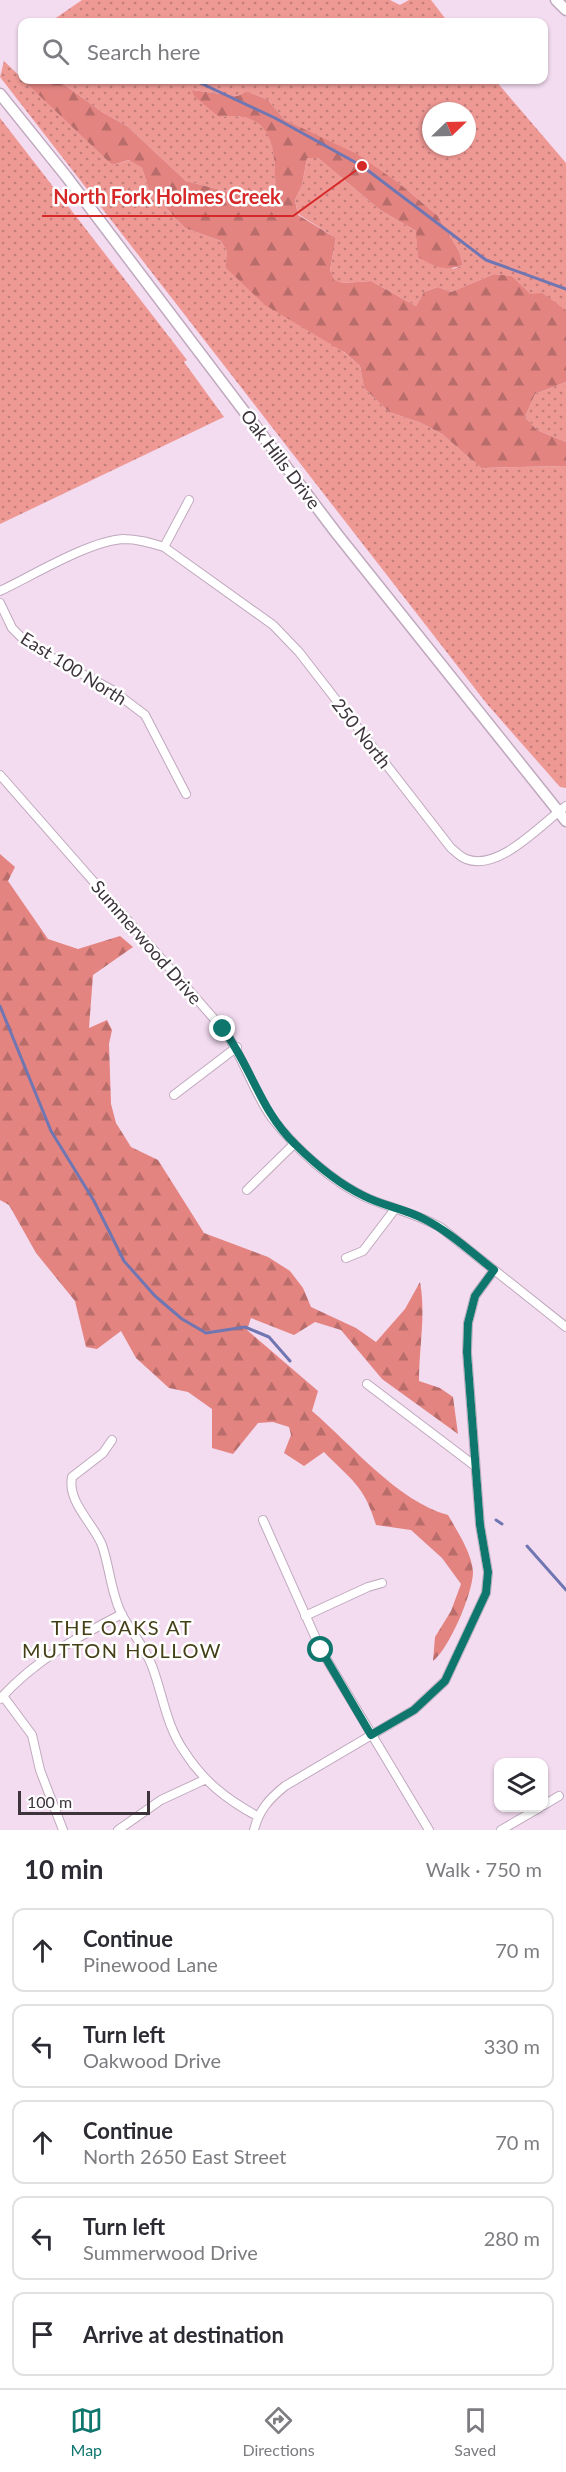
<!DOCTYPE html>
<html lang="en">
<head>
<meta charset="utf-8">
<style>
  body { margin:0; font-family:Lato,sans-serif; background:#f2f2f3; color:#2b2b33 }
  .controls { position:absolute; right:18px; bottom:18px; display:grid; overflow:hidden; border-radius:12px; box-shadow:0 2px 4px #0004 }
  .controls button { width:54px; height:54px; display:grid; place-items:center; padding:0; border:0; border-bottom:2px solid #e1e1e2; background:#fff; color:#2b2b33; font:30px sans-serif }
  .compass { position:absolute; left:422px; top:102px; width:54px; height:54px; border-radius:50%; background:#fff; box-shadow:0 2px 4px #0004; rotate:67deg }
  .scale { position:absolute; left:18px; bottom:15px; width:132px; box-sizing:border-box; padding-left:6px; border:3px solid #3c333b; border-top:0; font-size:16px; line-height:21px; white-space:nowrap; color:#3c333b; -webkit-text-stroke:4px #fff; paint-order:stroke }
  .stop { position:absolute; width:18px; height:18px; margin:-14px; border:4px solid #0f766e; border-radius:50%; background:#fff }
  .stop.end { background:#0f766e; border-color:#fff; box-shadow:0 2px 6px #0008 }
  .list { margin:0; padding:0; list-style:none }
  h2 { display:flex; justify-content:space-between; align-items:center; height:78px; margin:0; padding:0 24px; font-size:26px }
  h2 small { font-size:20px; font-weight:400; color:#7c7c81 }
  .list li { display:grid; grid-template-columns:39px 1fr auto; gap:18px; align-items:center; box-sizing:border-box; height:84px; margin:0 12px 12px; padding:0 12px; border:2px solid #e1e1e2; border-radius:12px }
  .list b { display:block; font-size:22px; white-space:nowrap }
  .list p { margin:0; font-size:20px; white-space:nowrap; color:#7c7c81 }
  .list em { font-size:20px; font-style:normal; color:#7c7c81 }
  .icon { flex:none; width:33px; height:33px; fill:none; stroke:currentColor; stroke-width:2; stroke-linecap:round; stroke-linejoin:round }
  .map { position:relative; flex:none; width:566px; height:1830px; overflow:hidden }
  .search { position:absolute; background:#fff; box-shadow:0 2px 4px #0004; left:18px; right:18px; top:18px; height:66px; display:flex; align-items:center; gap:15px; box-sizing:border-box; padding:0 21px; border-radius:12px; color:#7c7c81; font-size:22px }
  .sheet { height:558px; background:#fff }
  nav { display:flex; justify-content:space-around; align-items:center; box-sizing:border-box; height:84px; border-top:2px solid #e1e1e2; background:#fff; font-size:16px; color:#7c7c81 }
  nav a { display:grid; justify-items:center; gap:3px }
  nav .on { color:#0f766e }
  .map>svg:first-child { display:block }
  .green { fill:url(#green-dots); fill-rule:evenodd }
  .forest { fill:url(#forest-firs) }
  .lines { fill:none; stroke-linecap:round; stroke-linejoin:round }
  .stream { stroke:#7076b1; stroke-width:3 }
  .street-casing { stroke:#bfa8bd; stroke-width:10 }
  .secondary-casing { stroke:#bfa8bd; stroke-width:13 }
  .street { stroke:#fff; stroke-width:8 }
  .secondary { stroke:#fff; stroke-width:10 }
  .route { stroke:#0f766e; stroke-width:8 }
  .labels { text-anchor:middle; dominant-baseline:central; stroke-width:5; stroke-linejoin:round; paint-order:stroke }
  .street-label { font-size:18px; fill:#3c333b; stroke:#fff }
  .neighbourhood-label { font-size:20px; letter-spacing:1.5px; fill:#443f16; stroke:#fff }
  .leader { fill:none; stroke:#d62828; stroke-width:2 }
  .callout-dot { fill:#d62828; stroke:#fff; stroke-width:2 }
  .callout-label { font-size:20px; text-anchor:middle; font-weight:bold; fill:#d62828; stroke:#fff; stroke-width:5; stroke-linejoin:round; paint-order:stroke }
</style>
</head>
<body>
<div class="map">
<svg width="566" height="1830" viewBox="0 0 566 1830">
  <defs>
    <pattern id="green-dots" width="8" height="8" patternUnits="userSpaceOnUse" patternTransform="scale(1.5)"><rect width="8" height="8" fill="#ef9995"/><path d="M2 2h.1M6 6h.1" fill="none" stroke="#c37d7b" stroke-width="1.8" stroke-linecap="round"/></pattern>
    <pattern id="forest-firs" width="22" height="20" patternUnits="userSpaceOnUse" patternTransform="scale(1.5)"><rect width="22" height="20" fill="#e38481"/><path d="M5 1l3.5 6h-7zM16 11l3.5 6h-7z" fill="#b96d6b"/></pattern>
  </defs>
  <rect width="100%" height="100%" fill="#f3dbf0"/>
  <!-- green -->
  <path class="green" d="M82,0H390L400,5L409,0H431L448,22H50Z
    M4,61L112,165L130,160L142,168L149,190L185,228L221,241L227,252L360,366L364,388L389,412L421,423L442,434L481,468L566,466V788L560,787L487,704L0,77Z
    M58,80H495L566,163V310L554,302L530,295L512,276L494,274L451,292L438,287L424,292L416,306L371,281L343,283L333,280L330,270L336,238L298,214L295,200L302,185L307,158H318L380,210L416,231L453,269L463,265L459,251L437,215L400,184L331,143L285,120L268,100L246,91L238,96L192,90L219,117C276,109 276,151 275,195L270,199L252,190L229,192L186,181L127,126L102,112ZM431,111H467V147H431Z
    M0,118L187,360L184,362L224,417L0,524Z
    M566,382V442L537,430L525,417L535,394Z"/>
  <!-- forest -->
  <path class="forest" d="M23,80H58L102,112L127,126L186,181L229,192L252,190L270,199L275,195C276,151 275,109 219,117L194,96L192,90L238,96L246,91L268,100L285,120L357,154L400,184L437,215L459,251L463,265C445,272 433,266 418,257L416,231L380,210L318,158H307L302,185L295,200L298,215L336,238L330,270L334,280L343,283L371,281L416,306L424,292L438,287L451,292L494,274L512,276L530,294L542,293L566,310V382L535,394L525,417L537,430L566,442V466L481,468L442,434L421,423L389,412L364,388L360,366L344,352L265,305L226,268L227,252L221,241L185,228L149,190L142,168L129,160L112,165Z
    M0,854L15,867L8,881L48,939L78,949L120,936L133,947L93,975L89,1028L107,1020L112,1030L109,1044L111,1104L116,1123L131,1147L158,1160L204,1233L268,1257L290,1271L303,1288L311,1307L356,1328L376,1342L405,1309L420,1282C426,1314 419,1348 419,1381L440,1388L453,1397L458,1434L382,1379L341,1330L315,1322L294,1335L251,1318L247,1330L318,1391L312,1411C352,1445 397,1501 448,1515C457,1531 472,1553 473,1572C473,1593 449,1649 433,1661L435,1637L451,1611L461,1584L442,1558L411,1530L376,1525C364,1485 352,1481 324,1452L304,1466L284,1453L291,1435L289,1427L273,1422L258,1423L233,1454L212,1448V1409L188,1392L169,1388L136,1358L121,1331L97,1349L86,1347L75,1301L36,1253L9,1205L0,1200Z"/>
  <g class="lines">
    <!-- stream -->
    <path class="stream" d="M194,80L275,118L362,166L486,260L566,289
      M0,1006L51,1131L94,1201L124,1261L155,1296L182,1319L206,1333L245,1327L269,1337L290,1361
      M496,1520L502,1524
      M527,1546L566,1590"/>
    <defs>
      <path id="street" d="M164,547L189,500
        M0,591C32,576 89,541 123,539C138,539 151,543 164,547L273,625L299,652L451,848C455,851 460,857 466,859C499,872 541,824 566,806
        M0,603L12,628L29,645L112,690L145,715L186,794
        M0,775L223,1029C244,1057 252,1090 272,1118C296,1149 332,1182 367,1198C391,1208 417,1214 440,1227L566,1327
        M174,1095L237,1047
        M247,1190L294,1144
        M346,1258L363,1251L395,1209
        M367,1384L475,1466
        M112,1440L103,1453L72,1477C67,1502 93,1523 102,1545C110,1568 111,1594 122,1615C132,1633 145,1647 152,1666C163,1695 166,1725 184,1751C203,1781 226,1799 257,1816
        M263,1520L321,1650L429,1830
        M305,1616L368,1587L382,1583
        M3,1696L32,1735L40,1770L63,1830
        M0,1699C34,1661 77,1637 122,1614
        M544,1805L559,1796
        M118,1830L161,1800L204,1780
        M254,1830C259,1810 269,1799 285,1786L414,1710L445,1681L486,1593L488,1572L480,1525L467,1352L468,1323L475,1296L494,1270
        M501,1830L539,1808"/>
      <path id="secondary" d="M556,0L566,10
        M0,94L66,176L337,534L566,821"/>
    </defs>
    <!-- street casing -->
    <use href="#street" class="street-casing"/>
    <!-- secondary casing -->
    <use href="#secondary" class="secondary-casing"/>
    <!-- street -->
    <use href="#street" class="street"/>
    <!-- secondary -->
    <use href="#secondary" class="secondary"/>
  </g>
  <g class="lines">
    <!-- route -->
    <path class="route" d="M223,1029C251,1066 261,1112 295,1144C315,1164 339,1184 364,1196C383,1206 406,1209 424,1219C450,1232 471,1252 494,1270L475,1296L468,1323L467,1352L480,1525L488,1572L486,1593L445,1681L414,1710L371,1735L321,1650"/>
  </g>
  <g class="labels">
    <!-- street labels -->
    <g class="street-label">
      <text transform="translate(281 459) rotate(53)">Oak Hills Drive</text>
      <text transform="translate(74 668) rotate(32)">East 100 North</text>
      <text transform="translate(362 733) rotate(52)">250 North</text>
      <text transform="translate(147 942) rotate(49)">Summerwood Drive</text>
    </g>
    <!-- neighbourhood labels -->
    <g class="neighbourhood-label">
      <text x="122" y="1627">THE OAKS AT<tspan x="122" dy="23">MUTTON HOLLOW</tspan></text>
    </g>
  </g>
  <!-- callouts -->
  <path class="leader" d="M362 166L293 216H42"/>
  <circle class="callout-dot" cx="362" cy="166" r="6"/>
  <g class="callout-label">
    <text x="167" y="204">North Fork Holmes Creek</text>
  </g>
</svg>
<div class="controls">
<button><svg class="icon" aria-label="layers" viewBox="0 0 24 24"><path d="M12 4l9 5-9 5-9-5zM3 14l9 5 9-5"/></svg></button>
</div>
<svg class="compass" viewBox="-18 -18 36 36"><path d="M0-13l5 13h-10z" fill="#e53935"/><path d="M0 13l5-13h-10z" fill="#7c7c81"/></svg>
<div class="scale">100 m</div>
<div class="stop" style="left:321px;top:1650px"></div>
<div class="stop end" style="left:223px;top:1029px"></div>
<div class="search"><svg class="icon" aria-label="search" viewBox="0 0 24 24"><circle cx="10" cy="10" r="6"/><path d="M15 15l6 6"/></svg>Search here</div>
</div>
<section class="sheet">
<h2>10 min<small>Walk · 750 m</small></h2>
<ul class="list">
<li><svg class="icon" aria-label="ahead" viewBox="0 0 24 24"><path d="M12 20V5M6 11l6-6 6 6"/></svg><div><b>Continue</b><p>Pinewood Lane</p></div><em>70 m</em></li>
<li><svg class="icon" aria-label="left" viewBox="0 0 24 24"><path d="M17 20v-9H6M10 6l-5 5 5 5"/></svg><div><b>Turn left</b><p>Oakwood Drive</p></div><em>330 m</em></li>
<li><svg class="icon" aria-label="ahead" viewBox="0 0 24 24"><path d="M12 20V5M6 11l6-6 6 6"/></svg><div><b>Continue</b><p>North 2650 East Street</p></div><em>70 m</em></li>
<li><svg class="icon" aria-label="left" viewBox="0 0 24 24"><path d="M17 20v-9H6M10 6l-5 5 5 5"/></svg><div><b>Turn left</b><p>Summerwood Drive</p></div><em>280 m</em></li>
<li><svg class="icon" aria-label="arrive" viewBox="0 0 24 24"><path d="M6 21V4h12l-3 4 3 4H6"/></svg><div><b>Arrive at destination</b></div></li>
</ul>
</section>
<nav>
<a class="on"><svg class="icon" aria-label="map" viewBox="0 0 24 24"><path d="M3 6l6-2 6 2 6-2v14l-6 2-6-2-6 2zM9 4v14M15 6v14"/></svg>Map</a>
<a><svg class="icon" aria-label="directions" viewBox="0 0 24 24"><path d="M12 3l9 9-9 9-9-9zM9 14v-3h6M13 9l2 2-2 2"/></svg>Directions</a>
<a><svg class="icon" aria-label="saved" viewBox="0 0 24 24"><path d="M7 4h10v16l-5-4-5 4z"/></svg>Saved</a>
</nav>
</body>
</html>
